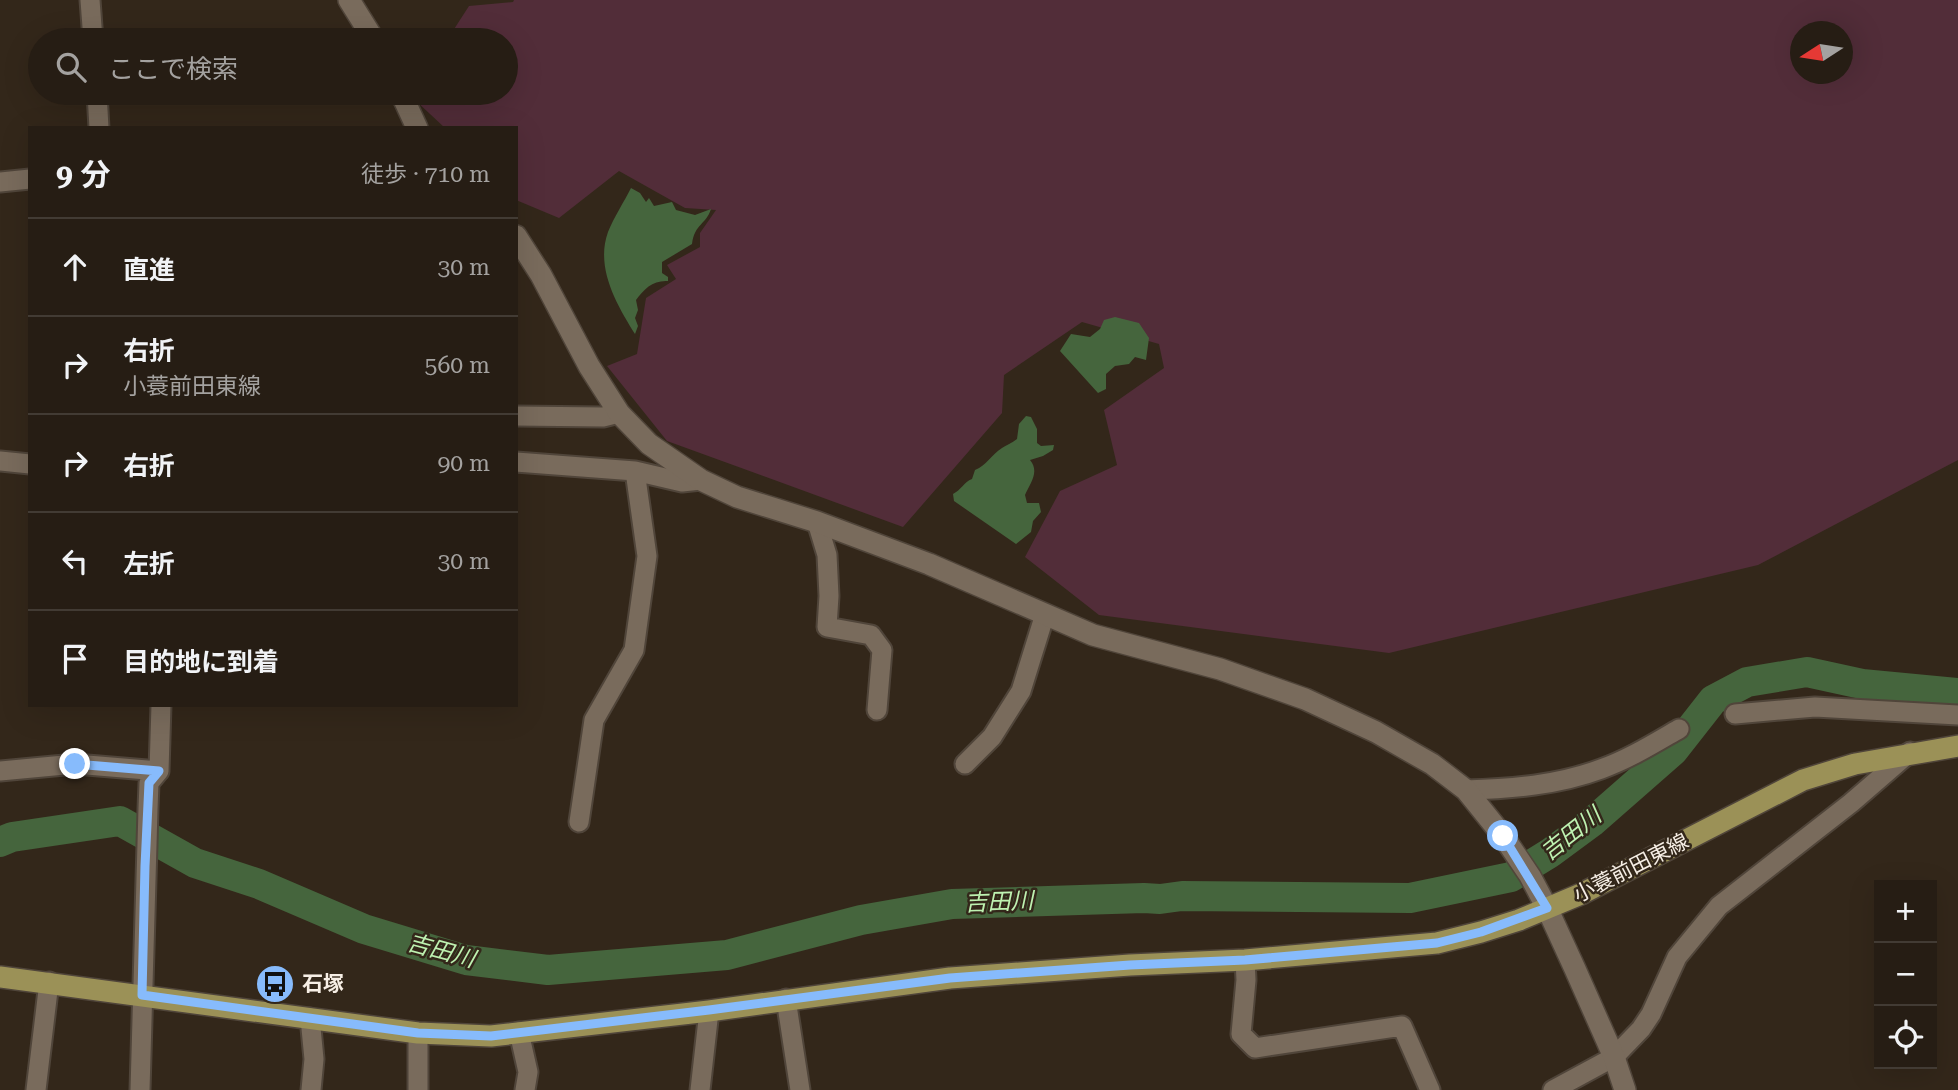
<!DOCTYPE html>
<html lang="ja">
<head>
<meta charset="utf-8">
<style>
  body { margin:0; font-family:"Roboto Serif","Noto Sans JP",serif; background:#2e261d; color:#f1f3f6 }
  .controls { position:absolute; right:21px; bottom:21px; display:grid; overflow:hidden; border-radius:0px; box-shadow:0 7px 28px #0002 }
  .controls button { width:63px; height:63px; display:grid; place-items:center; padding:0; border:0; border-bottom:2px solid #423b34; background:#261d14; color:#f1f3f6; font:35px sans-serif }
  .compass { position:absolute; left:1790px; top:21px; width:63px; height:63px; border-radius:50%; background:#261d14; box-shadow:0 7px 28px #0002; rotate:258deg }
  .stop { position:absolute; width:21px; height:21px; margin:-16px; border:5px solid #87bbfc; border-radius:50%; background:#fff }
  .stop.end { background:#87bbfc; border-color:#fff; box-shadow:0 2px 7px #0008 }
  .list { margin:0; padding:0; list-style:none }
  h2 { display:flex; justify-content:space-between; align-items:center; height:91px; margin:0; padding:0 28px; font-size:30px }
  h2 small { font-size:23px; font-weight:400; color:#a4a2a0 }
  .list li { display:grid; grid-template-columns:46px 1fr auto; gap:21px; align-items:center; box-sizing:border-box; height:98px; padding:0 28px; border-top:2px solid #423b34 }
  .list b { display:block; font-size:26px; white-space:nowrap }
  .list p { margin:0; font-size:23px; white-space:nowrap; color:#a4a2a0 }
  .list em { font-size:23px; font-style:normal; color:#a4a2a0 }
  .icon { flex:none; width:38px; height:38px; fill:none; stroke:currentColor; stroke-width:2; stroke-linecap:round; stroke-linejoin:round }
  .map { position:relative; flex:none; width:1958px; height:1090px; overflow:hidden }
  .search { position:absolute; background:#261d14; box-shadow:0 7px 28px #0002; left:28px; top:28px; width:490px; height:77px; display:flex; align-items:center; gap:18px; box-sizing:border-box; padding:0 24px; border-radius:38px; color:#a4a2a0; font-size:26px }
  .panel { position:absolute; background:#261d14; box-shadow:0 7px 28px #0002; left:28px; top:126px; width:490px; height:581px; border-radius:0px }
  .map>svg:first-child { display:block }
  .green { fill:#522d39; fill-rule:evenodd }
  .water { fill:#45653d }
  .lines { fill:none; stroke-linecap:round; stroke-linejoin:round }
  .river { stroke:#45653d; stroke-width:30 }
  .street-casing { stroke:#50453a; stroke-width:23 }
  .secondary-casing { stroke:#50453a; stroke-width:24 }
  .primary-casing { stroke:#50453a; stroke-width:24 }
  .street { stroke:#796b5c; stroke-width:19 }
  .secondary { stroke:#796b5c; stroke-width:21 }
  .primary { stroke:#9b9157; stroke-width:21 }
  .route { stroke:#87bbfc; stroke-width:9 }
  .labels { text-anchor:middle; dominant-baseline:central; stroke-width:5; stroke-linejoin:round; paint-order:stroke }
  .street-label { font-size:21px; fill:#f6eee5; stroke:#33271a }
  .poi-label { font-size:21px; font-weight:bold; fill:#f6eee5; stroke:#33271a; text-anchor:start }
  .water-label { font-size:23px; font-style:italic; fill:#bef2b1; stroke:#33271a }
</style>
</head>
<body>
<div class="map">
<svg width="1958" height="1090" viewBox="0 0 1958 1090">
  <rect width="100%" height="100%" fill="#33271a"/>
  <!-- green -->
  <path class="green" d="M514,0H1958V460L1758,565L1389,653L1099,615L1025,557L1060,491L1117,465L1104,410L1164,368L1159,344L1082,322L1004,375L1002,413L903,527L667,441L607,366L637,354L646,298L676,279L667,265L700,247V233L716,210L685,208L619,171L559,218L516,200V128H445L415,100L413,93H506V40H447L469,6L513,2ZM1800,32H1842V74H1800Z"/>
  <!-- water -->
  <path class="water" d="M631,188L640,193L646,202L649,198L654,206L672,202L676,210L695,215L711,209C706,225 695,223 692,244L662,262V273L668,277V281C653,280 644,289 636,300L638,310L635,318L638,326L635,334C617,305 595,268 608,232C614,217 624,202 631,188Z
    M1115,317L1139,323L1149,338L1146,360L1135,357L1129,364L1115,366L1106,374V389L1098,393L1060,351L1071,334L1090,337L1100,329L1104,320Z
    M1026,416L1031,417L1037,429V443L1041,446L1054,445L1053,450L1043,456L1030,460C1040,472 1030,483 1025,495L1027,503H1039L1041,512L1033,521L1031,532L1016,544L954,501L953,494C961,490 964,482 972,479L975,470C987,465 991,455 1002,448C1006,445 1012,443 1017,439L1019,424Z"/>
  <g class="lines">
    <!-- river -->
    <path class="river" d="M0,842L12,837L120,821L195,863L259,884L364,929L466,960L548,970L727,955L861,920L952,904L1144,898L1160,899L1182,896L1410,898L1511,877L1550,853L1592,822L1673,751L1713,700L1747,682L1807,672L1862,684L1958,693"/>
    <defs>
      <path id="street" d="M90,0L93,40
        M97,93L99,128
        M0,182L30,179
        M516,416L603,417L619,413
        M0,461L30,464
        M516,462L635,471L682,482L701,480
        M817,522L827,555L829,596L827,627L871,635L882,650L877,710
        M1735,714L1815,707L1958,715
        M965,764L992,737L1021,691L1045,614
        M0,771L75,764L159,771
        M1466,790C1511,789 1558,785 1601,769C1629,759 1653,744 1679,729
        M579,822L594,720L634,650L647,556L635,471
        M1245,960L1246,980L1241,1034L1255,1048L1402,1026L1430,1090
        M786,999L800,1090
        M310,1018L314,1059L311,1090
        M519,1032L528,1072L525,1090
        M418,1033V1090
        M36,1090L49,982
        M140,1090L148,809L149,783L159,771L161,705
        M700,1090L709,1011
        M1553,1090L1614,1057L1641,1029L1651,1014L1677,957L1719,906L1851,803L1910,752"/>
      <path id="secondary" d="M349,0L374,40
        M401,93L417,128
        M516,236L541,275L589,366L619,413L649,444L701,480L737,497L817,522L929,564L1093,635L1220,669L1305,699L1376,732L1432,764L1466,790L1503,836L1530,876L1547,908L1575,969L1614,1057L1625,1090"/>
      <path id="primary" d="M0,977L418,1033L491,1036L709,1011L950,978L1130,965L1245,960L1437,943L1481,932L1519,920L1581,894L1803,780L1855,764L1958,746"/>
    </defs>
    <!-- street casing -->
    <use href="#street" class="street-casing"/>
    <!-- secondary casing -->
    <use href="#secondary" class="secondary-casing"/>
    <!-- primary casing -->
    <use href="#primary" class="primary-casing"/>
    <!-- street -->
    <use href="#street" class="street"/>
    <!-- secondary -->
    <use href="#secondary" class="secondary"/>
    <!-- primary -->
    <use href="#primary" class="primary"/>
  </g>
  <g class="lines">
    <!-- route -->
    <path class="route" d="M75,764L159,771L149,783L145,866L142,995L418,1033L491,1036L709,1010L950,978L1130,965L1245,960L1437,943L1481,932L1547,908L1503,836"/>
  </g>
  <!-- icons -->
  <defs>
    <symbol id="bus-disc" viewBox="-11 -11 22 22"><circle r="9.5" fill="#87bbfc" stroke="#33271a"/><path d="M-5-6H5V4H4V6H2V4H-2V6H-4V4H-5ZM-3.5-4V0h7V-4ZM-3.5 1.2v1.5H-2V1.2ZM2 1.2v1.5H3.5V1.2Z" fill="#111"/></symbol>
  </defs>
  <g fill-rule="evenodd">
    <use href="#bus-disc" x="253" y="962" width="44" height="44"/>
  </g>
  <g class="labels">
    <!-- street labels -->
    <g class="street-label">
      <text transform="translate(1631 868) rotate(-27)">小蓑前田東線</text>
    </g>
    <!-- poi labels -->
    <g class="poi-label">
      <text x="302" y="984">石塚</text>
    </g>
    <!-- water labels -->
    <g class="water-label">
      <text transform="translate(1571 834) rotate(-38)">吉田川</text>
      <text transform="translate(999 902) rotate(-2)">吉田川</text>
      <text transform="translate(441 951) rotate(15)">吉田川</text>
    </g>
  </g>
</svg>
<div class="controls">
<button>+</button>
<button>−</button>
<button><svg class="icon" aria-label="locate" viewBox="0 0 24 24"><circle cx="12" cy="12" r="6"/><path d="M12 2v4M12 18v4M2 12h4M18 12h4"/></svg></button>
</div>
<svg class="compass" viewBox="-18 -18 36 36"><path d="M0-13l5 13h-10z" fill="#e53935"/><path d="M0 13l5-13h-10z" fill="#a4a2a0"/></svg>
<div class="stop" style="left:1503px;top:836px"></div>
<div class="stop end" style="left:75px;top:764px"></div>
<div class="search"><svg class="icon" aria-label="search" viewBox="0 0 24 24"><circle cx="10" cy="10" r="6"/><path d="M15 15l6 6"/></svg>ここで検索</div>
<section class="panel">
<h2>9 分<small>徒歩 · 710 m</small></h2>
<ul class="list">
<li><svg class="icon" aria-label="ahead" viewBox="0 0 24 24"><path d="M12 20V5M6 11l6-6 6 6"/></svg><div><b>直進</b></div><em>30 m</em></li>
<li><svg class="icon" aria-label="right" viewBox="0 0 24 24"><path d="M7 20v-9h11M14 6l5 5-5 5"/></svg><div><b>右折</b><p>小蓑前田東線</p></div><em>560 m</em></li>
<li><svg class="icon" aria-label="right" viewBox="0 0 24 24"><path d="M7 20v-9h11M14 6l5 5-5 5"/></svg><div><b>右折</b></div><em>90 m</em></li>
<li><svg class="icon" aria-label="left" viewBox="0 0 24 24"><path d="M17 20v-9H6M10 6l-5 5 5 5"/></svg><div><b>左折</b></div><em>30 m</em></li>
<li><svg class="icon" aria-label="arrive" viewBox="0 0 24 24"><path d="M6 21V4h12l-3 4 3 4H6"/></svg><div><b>目的地に到着</b></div></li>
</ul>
</section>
</div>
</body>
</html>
